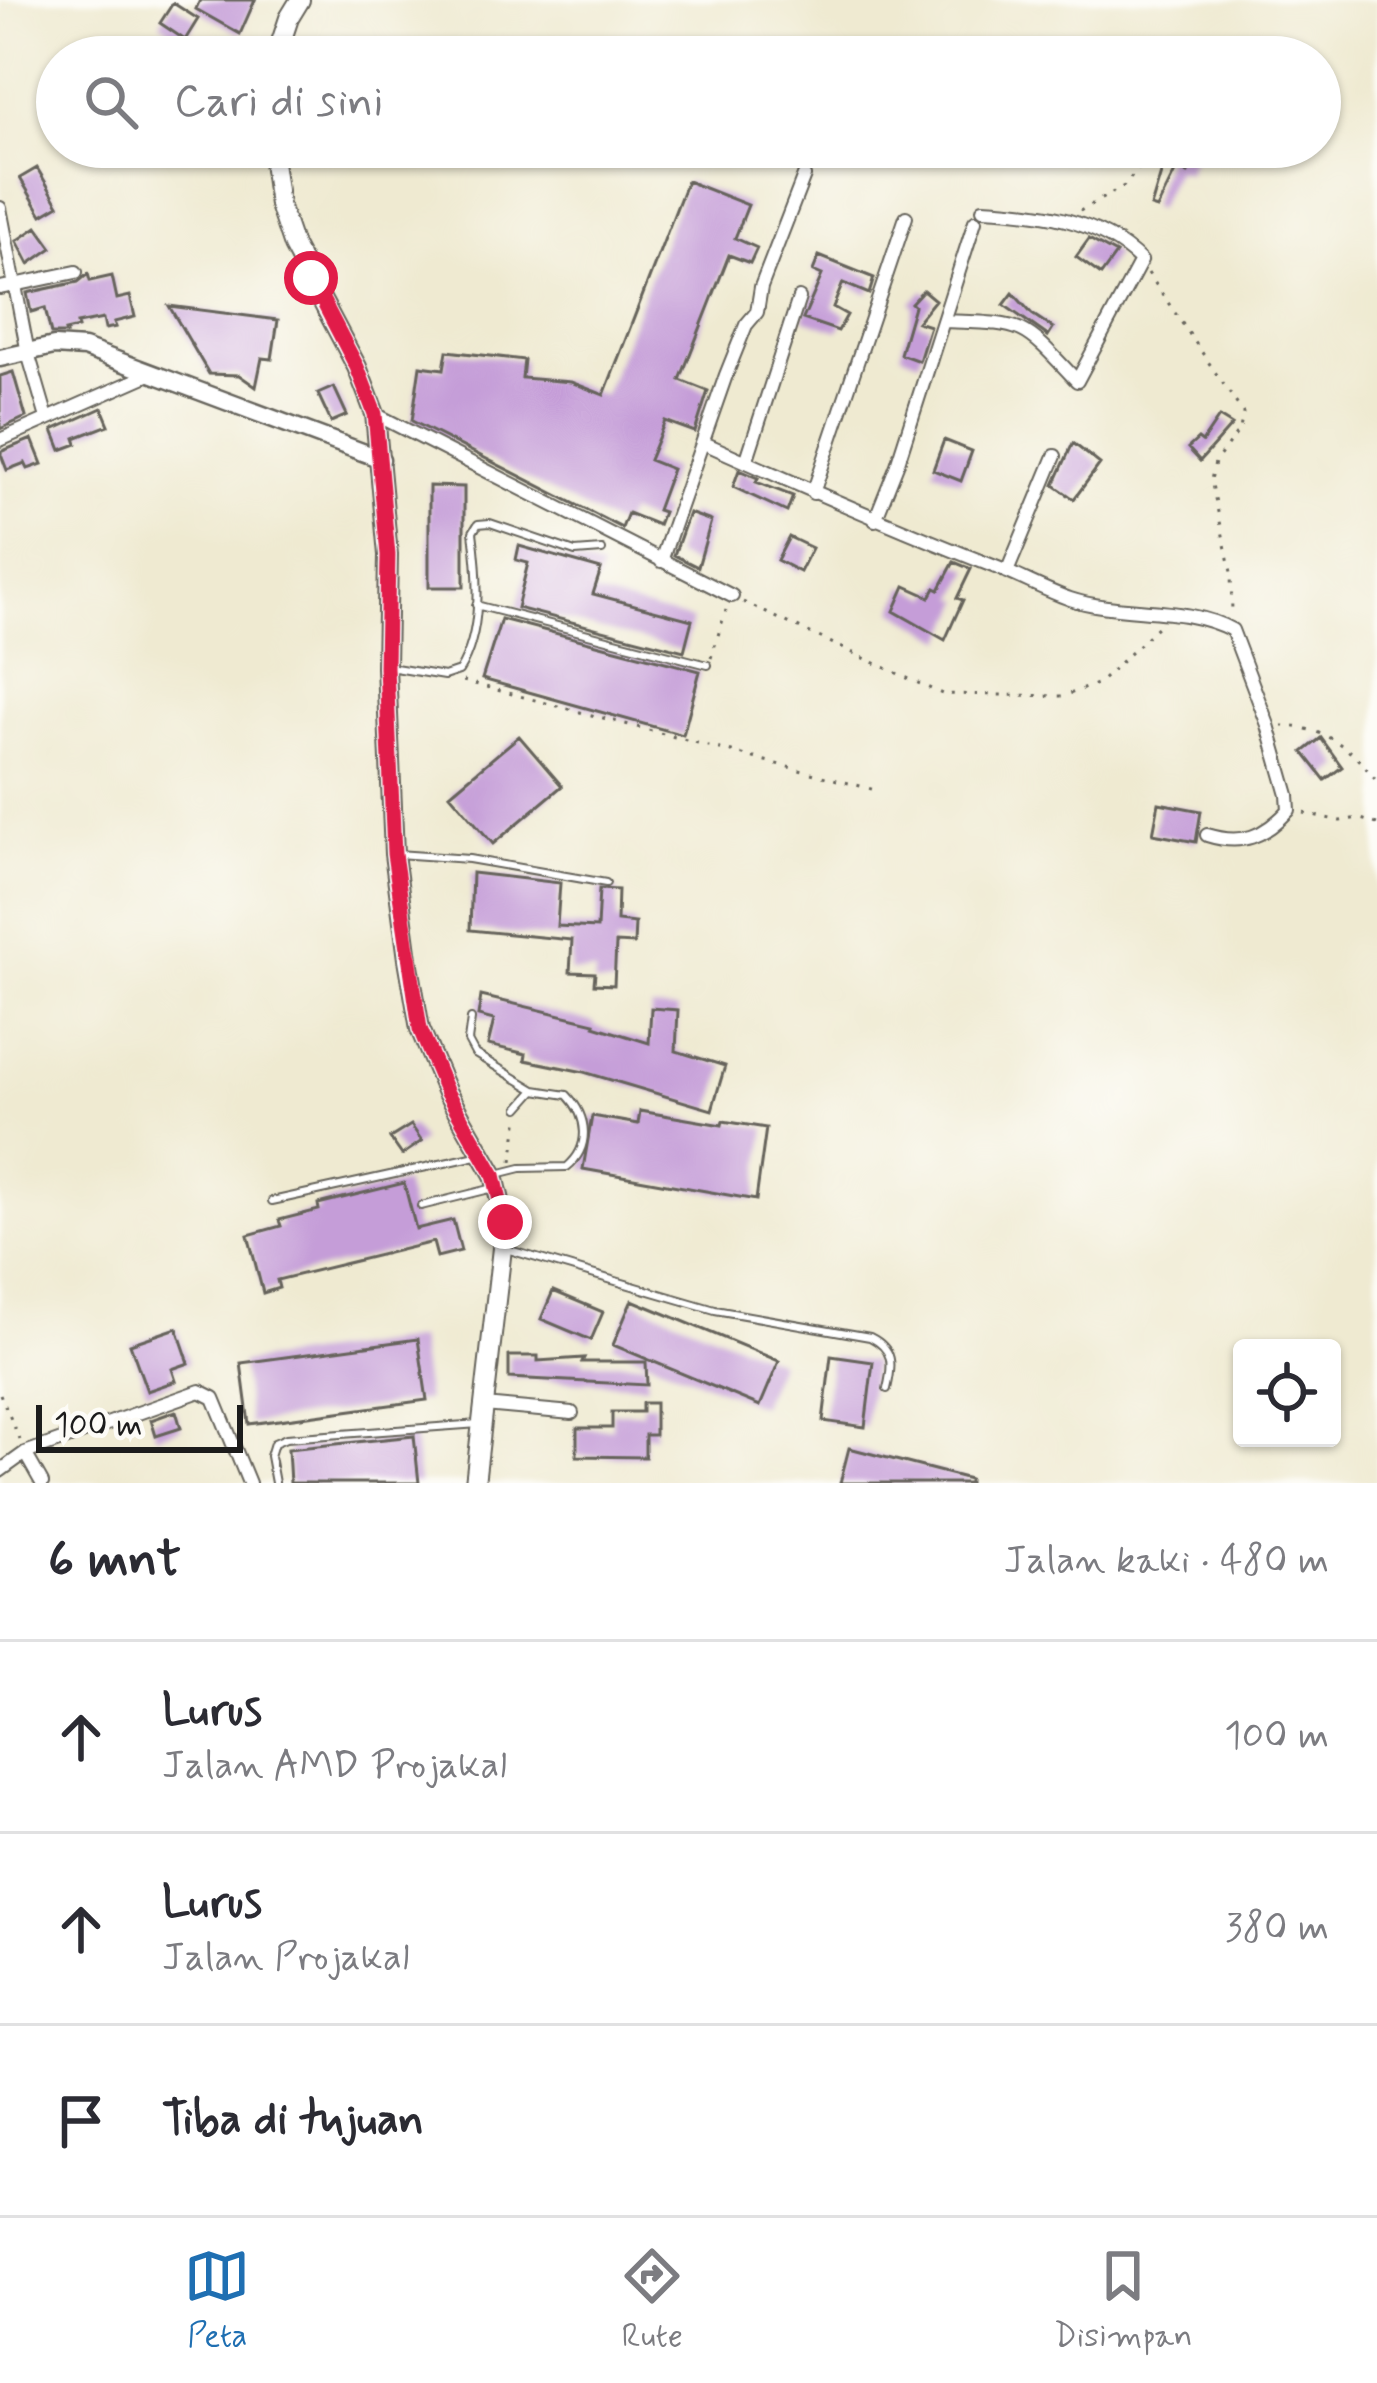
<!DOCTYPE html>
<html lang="id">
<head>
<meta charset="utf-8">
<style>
  body { margin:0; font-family:Mynerve,sans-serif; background:#f7f7f7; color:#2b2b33 }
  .controls { position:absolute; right:36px; bottom:36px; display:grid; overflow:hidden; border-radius:12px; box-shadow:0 3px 9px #0004 }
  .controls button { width:108px; height:108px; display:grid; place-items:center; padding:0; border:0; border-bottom:3px solid #e1e1e2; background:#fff; color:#2b2b33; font:60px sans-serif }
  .scale { position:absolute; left:36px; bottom:30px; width:207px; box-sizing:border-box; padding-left:12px; border:6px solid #1c1c1c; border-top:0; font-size:33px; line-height:42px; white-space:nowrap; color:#1c1c1c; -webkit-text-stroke:9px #fdfcf7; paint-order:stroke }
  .stop { position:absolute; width:36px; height:36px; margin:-27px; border:9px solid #e11d48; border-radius:50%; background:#fff }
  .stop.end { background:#e11d48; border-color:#fff; box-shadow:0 3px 12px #0008 }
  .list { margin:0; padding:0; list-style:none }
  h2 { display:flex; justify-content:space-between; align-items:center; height:156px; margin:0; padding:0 48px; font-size:51px }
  h2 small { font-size:39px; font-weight:400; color:#7c7c81 }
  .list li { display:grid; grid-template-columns:78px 1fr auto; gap:36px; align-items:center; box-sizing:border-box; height:192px; padding:0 48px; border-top:3px solid #e1e1e2 }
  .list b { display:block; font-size:45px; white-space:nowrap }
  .list p { margin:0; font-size:39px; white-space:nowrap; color:#7c7c81 }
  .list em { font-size:39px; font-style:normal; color:#7c7c81 }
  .icon { flex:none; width:66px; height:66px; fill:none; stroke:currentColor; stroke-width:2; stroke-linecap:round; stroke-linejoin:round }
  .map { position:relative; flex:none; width:1377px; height:1483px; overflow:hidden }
  .search { position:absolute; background:#fff; box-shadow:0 3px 9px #0004; left:36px; right:36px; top:36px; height:132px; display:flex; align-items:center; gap:30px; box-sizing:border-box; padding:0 42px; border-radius:66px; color:#7c7c81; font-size:45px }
  .sheet { height:732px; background:#fff }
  nav { display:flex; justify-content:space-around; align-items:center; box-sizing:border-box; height:168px; border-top:3px solid #e1e1e2; background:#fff; font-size:33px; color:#7c7c81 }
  nav a { display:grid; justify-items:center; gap:6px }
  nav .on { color:#1f6fb2 }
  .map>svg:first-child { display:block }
  .building { fill:#c59dd8 }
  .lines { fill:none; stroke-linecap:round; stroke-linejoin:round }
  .lane-casing { stroke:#66645b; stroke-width:10 }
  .street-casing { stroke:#66645b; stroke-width:16 }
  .secondary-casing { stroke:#66645b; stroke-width:21 }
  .primary-casing { stroke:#66645b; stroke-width:22 }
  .path { stroke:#66645b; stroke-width:3; stroke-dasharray:3 9; stroke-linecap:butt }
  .lane { stroke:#fff; stroke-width:6 }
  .street { stroke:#fff; stroke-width:12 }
  .secondary { stroke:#fff; stroke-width:16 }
  .primary { stroke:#fff; stroke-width:18 }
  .route { stroke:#e11d48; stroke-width:15 }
</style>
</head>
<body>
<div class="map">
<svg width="1377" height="1483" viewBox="0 0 1377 1483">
  <rect width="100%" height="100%" fill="#fdfcf7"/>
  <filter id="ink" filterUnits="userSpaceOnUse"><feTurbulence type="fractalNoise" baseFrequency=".00833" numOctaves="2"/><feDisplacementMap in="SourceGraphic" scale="24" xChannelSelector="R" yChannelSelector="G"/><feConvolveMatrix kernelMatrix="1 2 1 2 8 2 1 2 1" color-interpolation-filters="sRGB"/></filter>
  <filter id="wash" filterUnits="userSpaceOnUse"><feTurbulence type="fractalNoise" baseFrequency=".004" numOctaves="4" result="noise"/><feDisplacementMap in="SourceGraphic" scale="48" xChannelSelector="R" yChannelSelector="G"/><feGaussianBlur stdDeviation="2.7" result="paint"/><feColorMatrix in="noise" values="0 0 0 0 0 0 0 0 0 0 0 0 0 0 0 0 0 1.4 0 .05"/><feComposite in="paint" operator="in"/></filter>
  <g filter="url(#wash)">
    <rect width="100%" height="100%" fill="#efead1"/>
    <g id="blocks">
      <!-- building -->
      <path class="building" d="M200,0H255L240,34L196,9Z
        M173,3L198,19L185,40L160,23Z
        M1169,147H1196L1188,173L1176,170L1157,209L1151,207Z
        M37,168L59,205L42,215L20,178Z
        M687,181L748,205L735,238L757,248L750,263L729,255L680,380L708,391L695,432L665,421L649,460L672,469L657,510L663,512L658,525L628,513L622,528L412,421L420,366L444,369L447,351L524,360L522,378L571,382L604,395Z
        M37,227L52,248L29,264L17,241Z
        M1089,239L1116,254L1101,275L1076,257Z
        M819,256L874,278L869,294L843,283L833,307L847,315L838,331L803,319L822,275L813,271Z
        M88,274L90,281L112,276L117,299L130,296L135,317L114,322L116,327L105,329L103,319L77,324L78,328L65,331L66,334H51L45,308L31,312L27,293L78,282Z
        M923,290L935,300L917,322L930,326L919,361L900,354L914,306L911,303Z
        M1013,293L1032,314L1053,328L1048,336L1004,305Z
        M169,306L278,320L272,359L262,358L256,387L239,375L209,374Z
        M13,372L26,417L0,429V376Z
        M334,387L347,415L331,422L318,394Z
        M102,408L109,425L75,438L77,444L61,450L53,430Z
        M1219,417L1232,425L1200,461L1188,448L1198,439L1202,442Z
        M32,439L42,464L28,469L25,463L7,470L0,452Z
        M944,440L972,451L961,481L933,470Z
        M1073,443L1100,464L1074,499L1054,485Z
        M739,470L758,478L756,482L793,496L787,512L733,487Z
        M429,486L464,487V587H429Z
        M689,513L711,521L698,567L674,555Z
        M789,537L812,548L800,572L777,560Z
        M519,546L601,569L593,594L692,620L684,651L517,608L528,563L516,560Z
        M954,562L971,569L957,598L963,600L945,640L894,611L905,586L930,597L935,588L939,590Z
        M501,619L700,671L683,735L482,679Z
        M519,736L562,786L493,844L450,794Z
        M1321,738L1342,767L1325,780L1303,752Z
        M1159,803L1201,811L1196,842L1153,834Z
        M472,873L560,883L557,926L597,928L599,889L618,890L617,921L635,923L634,944L616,943L614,985L594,984L595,973L570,972L572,940L470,930Z
        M481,996L595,1023L594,1026L649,1043L651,1008L678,1010L676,1051L725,1066L712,1110L584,1072L525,1060L526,1054L488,1045L494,1020L478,1016Z
        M640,1111L722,1125L723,1121L766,1128L756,1200L583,1169L592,1116L638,1124Z
        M411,1125L422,1141L402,1155L390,1138Z
        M404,1183L416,1229L453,1220L461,1251L437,1257L433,1242L277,1280L279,1288L263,1293L248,1235L281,1226L279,1220L319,1210L318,1204Z
        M553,1291L603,1312L591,1340L541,1319Z
        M632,1300L779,1361L760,1406L613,1345Z
        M177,1328L189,1363L172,1369L176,1381L147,1391L130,1344Z
        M418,1339L427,1400L249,1424L241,1363Z
        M509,1356H538V1361L584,1358L582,1362H646L647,1385L509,1378Z
        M831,1356L873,1362L865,1427L823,1421Z
        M642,1403H655V1435H645V1457L577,1456V1428H612V1412H642Z
        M176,1411L181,1428L156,1436L151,1420Z
        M414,1436L419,1483H290L288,1449Z
        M849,1448L969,1479V1483H840Z"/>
    </g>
  </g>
  <g filter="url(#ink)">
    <use href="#blocks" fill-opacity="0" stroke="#66645b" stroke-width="3"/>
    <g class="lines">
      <defs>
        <path id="lane" d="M476,605L708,665
          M389,667L444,676L459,671C483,632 479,577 473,532L478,524L490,523L575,552L602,550
          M397,854L469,859L606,883
          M471,1019L468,1041L475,1054L535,1090
          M497,1174L521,1168L567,1167C591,1147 588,1117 567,1095L535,1090L519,1108
          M272,1201L481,1155
          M421,1206L494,1188
          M506,1249L715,1310L870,1337C894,1349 893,1364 887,1389
          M275,1483L270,1456L274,1443L286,1438L479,1424"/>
        <path id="street" d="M0,208L28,353L47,418
          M0,288L76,272
          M945,321C1026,324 1021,321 1077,381L1141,261C1098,219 1040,212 983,209
          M375,414L732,596
          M0,440L152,373
          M704,443C800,486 895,528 993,566C1019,576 1044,590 1070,599C1122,616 1184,604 1232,630L1268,725L1288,795L1289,810C1264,837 1242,846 1207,835
          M746,462L799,298
          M813,493L906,217
          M875,520L897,465L975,221
          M661,561L726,375L746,325L757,312L761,287L804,176
          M1007,572L1055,456
          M484,1405L572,1413
          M25,1453L42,1483
          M0,1471L25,1453L200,1391L214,1398L249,1483"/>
        <path id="secondary" d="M0,358L54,346L84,348L381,459"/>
        <path id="primary" d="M276,57L289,18L300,0
          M271,147L279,205L293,246L357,367L375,414L388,555L386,667L394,854L408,959L420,1029L447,1093L494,1175L505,1222L475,1483"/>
      </defs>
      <!-- lane casing -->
      <use href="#lane" class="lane-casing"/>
      <!-- street casing -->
      <use href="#street" class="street-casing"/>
      <!-- secondary casing -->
      <use href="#secondary" class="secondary-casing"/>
      <!-- primary casing -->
      <use href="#primary" class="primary-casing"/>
      <!-- path -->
      <path class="path" d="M1080,211L1124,186L1157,147
        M1148,273L1243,413L1240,429L1215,462L1211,480L1231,572L1232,613
        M743,602L942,694L1064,696L1099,683L1161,623
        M711,658L726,610
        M463,681L879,791
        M1282,726C1325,727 1353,749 1377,782
        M1304,813L1340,821L1358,818L1377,824
        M512,1161L519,1117
        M0,1394L20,1440"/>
      <!-- lane -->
      <use href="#lane" class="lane"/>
      <!-- street -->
      <use href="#street" class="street"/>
      <!-- secondary -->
      <use href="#secondary" class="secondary"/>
      <!-- primary -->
      <use href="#primary" class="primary"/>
    </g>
  </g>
  <g class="lines" filter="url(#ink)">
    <!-- route -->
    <path class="route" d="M311,278L357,367L375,414L388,555L386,667L394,854L420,1029L447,1093L494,1175L505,1222"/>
  </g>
</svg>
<div class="controls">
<button><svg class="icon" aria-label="locate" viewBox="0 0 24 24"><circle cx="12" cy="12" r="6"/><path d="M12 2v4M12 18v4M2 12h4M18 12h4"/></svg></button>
</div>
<div class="scale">100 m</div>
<div class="stop" style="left:311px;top:278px"></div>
<div class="stop end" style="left:505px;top:1222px"></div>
<div class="search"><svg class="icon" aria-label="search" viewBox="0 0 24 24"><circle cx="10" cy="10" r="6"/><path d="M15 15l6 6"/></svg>Cari di sini</div>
</div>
<section class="sheet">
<h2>6 mnt<small>Jalan kaki · 480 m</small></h2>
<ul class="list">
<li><svg class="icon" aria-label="ahead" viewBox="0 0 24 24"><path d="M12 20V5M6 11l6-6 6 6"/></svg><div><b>Lurus</b><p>Jalan AMD Projakal</p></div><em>100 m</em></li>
<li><svg class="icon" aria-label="ahead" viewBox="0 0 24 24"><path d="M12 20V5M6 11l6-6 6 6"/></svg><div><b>Lurus</b><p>Jalan Projakal</p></div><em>380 m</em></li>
<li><svg class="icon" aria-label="arrive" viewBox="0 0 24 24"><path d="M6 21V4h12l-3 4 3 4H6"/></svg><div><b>Tiba di tujuan</b></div></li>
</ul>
</section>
<nav>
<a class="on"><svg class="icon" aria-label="map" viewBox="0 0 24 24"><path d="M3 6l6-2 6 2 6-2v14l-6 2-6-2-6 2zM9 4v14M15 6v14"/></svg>Peta</a>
<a><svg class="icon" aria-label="directions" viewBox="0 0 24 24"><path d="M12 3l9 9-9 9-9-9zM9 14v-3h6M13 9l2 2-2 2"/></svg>Rute</a>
<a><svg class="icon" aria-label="saved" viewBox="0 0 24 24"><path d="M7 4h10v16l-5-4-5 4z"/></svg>Disimpan</a>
</nav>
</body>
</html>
